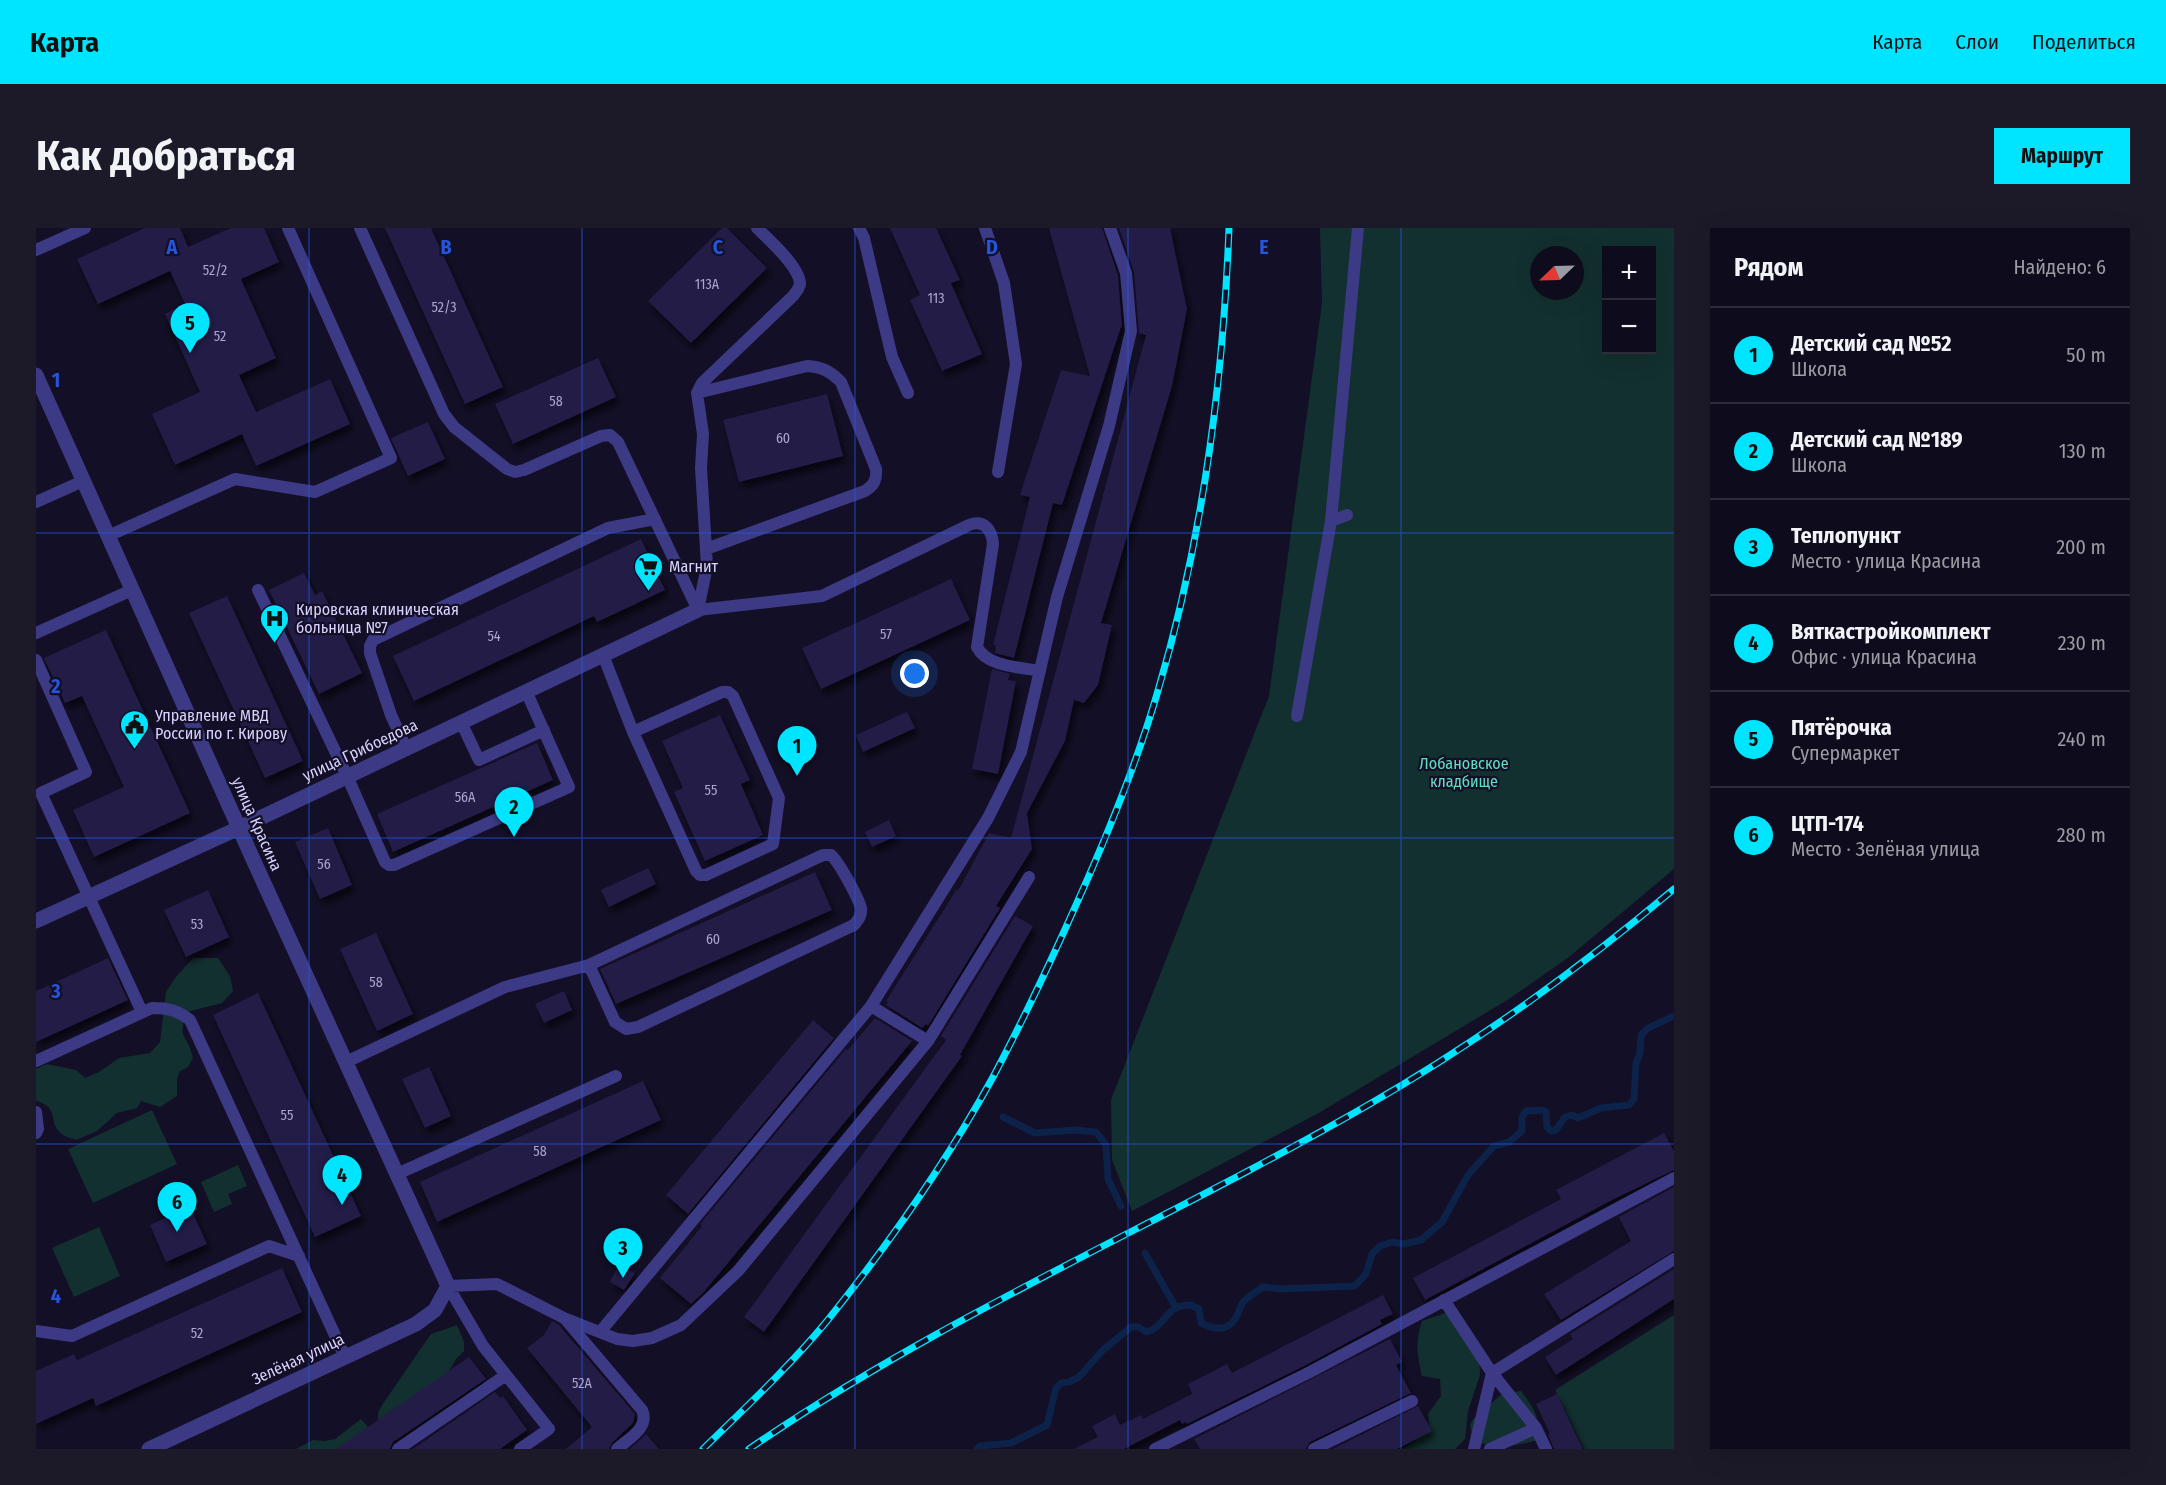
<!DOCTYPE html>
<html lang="ru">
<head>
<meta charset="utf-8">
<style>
  body { margin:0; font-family:"Fira Sans Condensed",sans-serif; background:#1c1929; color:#f1f3f6 }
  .controls { position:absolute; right:18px; top:18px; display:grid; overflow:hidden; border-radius:0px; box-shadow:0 6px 24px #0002 }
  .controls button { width:54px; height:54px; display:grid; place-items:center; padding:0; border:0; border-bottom:2px solid #2e2b3b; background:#0e0b1c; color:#f1f3f6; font:30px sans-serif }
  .compass { position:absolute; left:1494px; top:18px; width:54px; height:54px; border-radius:50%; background:#0e0b1c; box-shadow:0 6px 24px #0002; rotate:247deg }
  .you { position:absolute; left:879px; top:446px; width:21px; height:21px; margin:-15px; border:4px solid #fff; border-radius:50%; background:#1a73e8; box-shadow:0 0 0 9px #1a73e833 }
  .badge { display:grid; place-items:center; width:39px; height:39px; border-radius:50%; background:#00e5ff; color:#111; font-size:20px; font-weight:700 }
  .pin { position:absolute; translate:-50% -50px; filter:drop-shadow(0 2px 3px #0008) }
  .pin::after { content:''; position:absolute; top:32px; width:21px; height:18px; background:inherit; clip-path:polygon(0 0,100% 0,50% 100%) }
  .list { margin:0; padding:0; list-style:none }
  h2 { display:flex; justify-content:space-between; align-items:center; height:78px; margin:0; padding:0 24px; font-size:26px }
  h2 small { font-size:20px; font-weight:400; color:#9b9ba3 }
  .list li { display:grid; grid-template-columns:39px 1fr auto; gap:18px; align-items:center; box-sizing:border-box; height:96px; padding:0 24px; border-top:2px solid #2e2b3b }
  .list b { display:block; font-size:22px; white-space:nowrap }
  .list p { margin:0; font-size:20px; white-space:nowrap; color:#9b9ba3 }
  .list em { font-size:20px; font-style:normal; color:#9b9ba3 }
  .map { position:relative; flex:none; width:1638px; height:1221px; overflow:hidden; border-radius:0px }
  header { display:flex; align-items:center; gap:36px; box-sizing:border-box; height:84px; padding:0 30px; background:#00e5ff; color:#111 }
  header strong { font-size:28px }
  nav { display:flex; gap:33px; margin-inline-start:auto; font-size:21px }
  .intro { display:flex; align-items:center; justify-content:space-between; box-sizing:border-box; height:144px; padding:0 36px }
  h1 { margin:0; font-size:42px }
  .button { padding:15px 27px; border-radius:0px; background:#00e5ff; color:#111; font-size:21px; font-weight:700 }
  main { display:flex; gap:36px; padding:0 36px }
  aside { flex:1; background:#0e0b1c; border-radius:0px; box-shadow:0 6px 24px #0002 }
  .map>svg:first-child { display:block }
  .green { fill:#12302f; fill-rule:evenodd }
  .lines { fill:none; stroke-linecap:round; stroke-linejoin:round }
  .stream { stroke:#0c2248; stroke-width:7 }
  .building { fill:#241b47; filter:url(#shadow) }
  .service { stroke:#3d3a85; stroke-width:12 }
  .minor { stroke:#3d3a85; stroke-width:15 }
  .rail-casing { stroke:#00e5ff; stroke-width:7 }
  .rail { stroke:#130f26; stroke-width:4.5; stroke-dasharray:14; stroke-linecap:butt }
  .grid { fill:none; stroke:#2655da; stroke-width:1.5; stroke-opacity:0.55 }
  .labels { text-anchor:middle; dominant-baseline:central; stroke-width:4.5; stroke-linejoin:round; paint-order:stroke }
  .number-label { font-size:14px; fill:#aca6d1 }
  .poi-label { font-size:16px; fill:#d9d4ff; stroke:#130f26; text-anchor:start }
  .street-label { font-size:16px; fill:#d9d4ff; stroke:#130f26 }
  .park-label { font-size:16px; fill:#5fe0c0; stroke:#130f26 }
  .grid-label { font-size:20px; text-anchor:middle; font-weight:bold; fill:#2655da; stroke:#130f26; stroke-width:4.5; stroke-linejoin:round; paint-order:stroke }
</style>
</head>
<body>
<header>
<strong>Карта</strong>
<nav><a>Карта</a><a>Слои</a><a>Поделиться</a></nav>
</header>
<div class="intro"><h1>Как добраться</h1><a class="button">Маршрут</a></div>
<main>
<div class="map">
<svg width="1638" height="1221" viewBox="0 0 1638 1221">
  <defs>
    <filter id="shadow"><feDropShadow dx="3.5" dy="6" stdDeviation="3" flood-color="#0009"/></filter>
  </defs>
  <rect width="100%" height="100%" fill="#130f26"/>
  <!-- green -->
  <path class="green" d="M1284,0H1638V641L1533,729L1473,771L1281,886L1096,983L1076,932L1075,872L1233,468L1286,75ZM1570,22H1616V122H1570ZM1503,27H1539V63H1503Z
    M157,730H182L194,748L197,763L186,775L151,784C140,812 152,806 157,830L152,839L144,843L141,851V868L124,879L105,873L101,880L81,885L61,903L40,912C35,910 29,909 26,906C11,896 25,879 0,873V841L11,836L40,842L49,850L63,844L83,830L114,825L124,814L130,764L140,749Z
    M116,882L141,936L57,975L32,921Z
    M202,937L211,958L192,966L196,976L178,984L165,954Z
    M63,999L84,1048L38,1069L16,1020Z
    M1412,1084L1443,1130L1444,1147L1432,1183L1429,1211L1419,1221H1366L1379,1213L1393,1198L1392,1186L1405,1168L1404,1151L1386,1148C1381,1128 1379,1113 1386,1093Z
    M1638,1087V1221H1548L1519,1162Z
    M421,1097L428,1114V1123L420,1131L412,1145L342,1194V1184L348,1174L395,1106Z
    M1485,1163C1499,1182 1504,1188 1501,1212C1479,1219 1456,1221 1437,1212L1434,1197L1437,1191L1466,1166Z
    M325,1191L332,1199L321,1221H260L277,1212L288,1213L299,1211Z"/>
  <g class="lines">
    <!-- stream -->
    <path class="stream" d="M967,889L999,905L1039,902L1060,904L1070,917L1072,951L1085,978
      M1109,1025L1140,1080
      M941,1221L944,1218L975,1215L1011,1197L1020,1160L1025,1155L1033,1154L1043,1149L1067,1122L1095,1099H1103L1110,1104C1125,1101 1128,1086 1140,1080C1144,1078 1151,1077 1155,1077L1163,1081L1165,1095C1177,1101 1191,1104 1199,1091C1203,1085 1204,1078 1208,1073C1213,1068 1221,1063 1227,1059L1244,1061L1319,1058L1330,1046L1336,1026L1344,1018L1356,1014L1367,1016L1385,1012L1406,994L1432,947L1458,918L1473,914L1486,903V889L1490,883L1506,882L1510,884L1511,899L1515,903L1520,902L1529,889L1536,887L1542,890L1565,880L1593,877L1598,871L1600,835L1604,825L1605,807L1612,800L1638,788"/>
  </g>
  <!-- building -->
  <path class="building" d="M109,0H144L152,19L195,0H228L243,34L205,51L240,130L203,147L220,184L294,151L314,196L220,238L206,206L139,237L116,186L164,164L129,86L149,76L134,43L62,76L41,31Z
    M349,0H395L467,159L429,176Z
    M686,0H691L731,40L655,115L612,73Z
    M854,0H900L924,52L915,55L946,126L906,143L874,72L884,67Z
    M1013,0H1066L1082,47L1086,100L1085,99L1026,277L1017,275L978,430L959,425L960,417H957L994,269L984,267L1025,142L1054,148Z
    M1083,0H1134L1151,81L1136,158L1065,395L1076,397L1062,457L1048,475L1038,472L1029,513L991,585L996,621L960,678L964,680L892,798L890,796L886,800L850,777L852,774L850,773L921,661L922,663L953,605L975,610L1110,107L1103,105L1098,44Z
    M562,130L580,169L477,216L459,176Z
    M791,166L807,228L703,254L687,192Z
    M392,194L409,231L372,248L355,210Z
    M605,311L629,362L561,394L558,388L378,473L357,428Z
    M268,345L279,367L286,363L326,445L283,466L233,362Z
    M915,351L934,392L785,461L766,420Z
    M191,368L267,533L229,550L153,385Z
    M70,402L154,585L58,629L37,582L88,559L46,468L29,475L8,430Z
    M956,441L974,446L972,452L980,453L962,546L936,541Z
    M871,484L879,500L827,524L820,507Z
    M684,487L714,552L705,556L727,607L669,633L638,564L647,560L626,513Z
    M501,515L517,552L357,624L341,586Z
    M853,592L860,608L836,619L829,604Z
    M292,600L316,657L284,671L259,614Z
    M612,640L620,656L573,679L565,662Z
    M779,644L796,682L580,776L564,741Z
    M172,662L193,709L150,729L128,682Z
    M979,688L997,698L924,827L926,828L728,1104L708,1089L910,812L905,808Z
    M340,705L377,786L341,803L304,721Z
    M72,730L92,772L0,814V763Z
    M528,763L536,782L508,795L499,776Z
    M222,765L325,988L279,1009L177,787Z
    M839,790L876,813L667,1065L655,1076L624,1050L666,998L664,996L810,821L812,822Z
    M777,792L798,810L652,986L630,967Z
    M393,839L415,888L389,900L366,851Z
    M607,853L625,892L401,994L384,954Z
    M1628,905L1638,923V942L1576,972L1389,1072L1377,1050L1525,971L1520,962Z
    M1638,959V1023L1525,1092L1508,1066L1595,1013L1583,989Z
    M154,979L171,1016L130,1034L114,997Z
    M583,1036L599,1045L588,1062L574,1054Z
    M246,1040L266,1084L60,1178L57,1170L0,1196V1143L38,1126L41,1132Z
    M1638,1041V1071L1520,1147L1509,1129L1537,1111L1534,1106Z
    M1347,1067L1357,1086L1344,1092L1346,1096L1270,1137L1151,1196L1150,1194L1146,1196L1144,1192L1088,1221H1038L1062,1209L1056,1198L1079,1186L1084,1197L1105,1187L1107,1191L1156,1166L1152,1156L1191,1136L1196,1145Z
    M516,1093L523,1097L599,1186L597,1195L576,1215L573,1221H530L556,1199L491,1120L508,1107Z
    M1354,1111L1366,1134L1360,1137L1375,1165L1274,1214L1270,1221H1164L1158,1211Z
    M433,1129L450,1151L357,1214L354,1221H300Z
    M459,1164L464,1170L467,1168L491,1202L464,1221H377Z
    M1521,1166L1535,1196L1547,1221H1518L1512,1206H1514L1500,1176Z
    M1382,1178L1396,1203L1361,1221H1297Z
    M610,1206L623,1221H594L606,1210Z"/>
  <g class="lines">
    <!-- service -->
    <path class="service" d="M324,0L408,186L418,199L471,241L479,244L488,242L565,208L574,207L582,214L662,382
      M823,0L828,10L856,129L872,165
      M949,0L968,55L980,136L962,244
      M0,22L49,0
      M661,165L771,138C786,139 794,143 805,154L840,241C841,252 838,257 829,263L670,321
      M0,274L47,253
      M1295,293L1311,287
      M72,308L199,251L279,264L355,230L252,0
      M222,362L311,548L349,634L353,637H358L533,559L490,463
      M662,382L786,368L933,297C948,291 956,302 957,316L941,419C951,439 984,439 1004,443
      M662,382L671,338L665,240L667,206L661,165L666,155L757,68C760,64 763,61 764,56C764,39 733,12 721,0
      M0,405L96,362
      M567,427L597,504L686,464H692L697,468L743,570L737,616L670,647H664L660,643L597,504
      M0,432L50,544L5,565L106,784
      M1261,488L1295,293L1322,0
      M425,494L443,532L508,502
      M370,520L355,487L334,425V418L337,412L572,300L619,291
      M835,778L892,813
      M0,833L116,780C132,780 141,782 154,792L309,1129
      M310,834L469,759L553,737L787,627H795C803,634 822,669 825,680C826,688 822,692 818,697L602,799L590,801L579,794L553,737
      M0,884L2,901L0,905
      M361,946L580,848
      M1408,1072L1456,1145L1500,1200L1510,1221
      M530,1092L606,1182C614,1200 592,1211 581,1221
      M0,1103L36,1108L233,1018L263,1028
      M564,1104L835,778L952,590L985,524L1021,369L1073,198L1095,103L1090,45L1074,0
      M362,1221L470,1147
      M484,1221L513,1201L447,1118L412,1058L461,1056L528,1090L581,1111L597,1113L616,1110L645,1097L702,1043L892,813L993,649
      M1119,1221L1274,1144L1638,950
      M1278,1221L1376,1173
      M1438,1221L1456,1145L1638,1031
      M1454,1221L1500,1200"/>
    <!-- minor -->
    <path class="minor" d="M0,147L216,629L412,1058L399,1082L380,1096L113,1221
      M0,693L203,600L662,382"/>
    <defs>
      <path id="rail" d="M667,1221C710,1179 753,1139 791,1093C852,1017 910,935 957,849C987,793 1014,735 1040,677C1071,608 1100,538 1121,466C1166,315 1187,157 1193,0
        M713,1221C908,1087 1127,995 1332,877C1440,815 1542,742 1638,661"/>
    </defs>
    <!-- rail casing -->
    <use href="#rail" class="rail-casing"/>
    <!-- rail -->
    <use href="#rail" class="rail"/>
  </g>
  <!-- grid -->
  <path class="grid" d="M273,0V1221M546,0V1221M819,0V1221M1092,0V1221M1365,0V1221M0,305H1638M0,610H1638M0,916H1638"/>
  <!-- icons -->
  <defs>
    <symbol id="supermarket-pin" viewBox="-11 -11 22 30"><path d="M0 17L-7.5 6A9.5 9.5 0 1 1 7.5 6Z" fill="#00e5ff" stroke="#130f26"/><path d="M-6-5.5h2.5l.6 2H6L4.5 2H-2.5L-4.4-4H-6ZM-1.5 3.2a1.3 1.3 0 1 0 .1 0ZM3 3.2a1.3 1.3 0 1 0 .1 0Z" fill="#111"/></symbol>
    <symbol id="hospital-pin" viewBox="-11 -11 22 30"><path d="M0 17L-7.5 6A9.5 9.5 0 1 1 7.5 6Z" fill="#00e5ff" stroke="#130f26"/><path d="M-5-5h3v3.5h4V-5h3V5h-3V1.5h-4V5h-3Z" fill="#111"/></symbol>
    <symbol id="civic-pin" viewBox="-11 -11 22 30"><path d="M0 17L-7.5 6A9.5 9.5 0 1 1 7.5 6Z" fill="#00e5ff" stroke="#130f26"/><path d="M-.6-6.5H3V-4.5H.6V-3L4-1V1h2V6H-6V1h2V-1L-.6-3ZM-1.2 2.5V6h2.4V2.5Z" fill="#111"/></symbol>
  </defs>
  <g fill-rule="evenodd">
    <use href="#supermarket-pin" x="596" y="322" width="33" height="45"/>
    <use href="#hospital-pin" x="222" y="374" width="33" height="45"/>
    <use href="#civic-pin" x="82" y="480" width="33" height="45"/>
  </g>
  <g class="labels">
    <!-- number labels -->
    <g class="number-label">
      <text x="179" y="42">52/2</text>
      <text x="671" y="56">113А</text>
      <text x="900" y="70">113</text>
      <text x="408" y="79">52/3</text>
      <text x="184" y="108">52</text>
      <text x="520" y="173">58</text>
      <text x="747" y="210">60</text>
      <text x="850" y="406">57</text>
      <text x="458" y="408">54</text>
      <text x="675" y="562">55</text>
      <text x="429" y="569">56А</text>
      <text x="288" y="636">56</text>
      <text x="161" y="696">53</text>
      <text x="677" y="711">60</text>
      <text x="340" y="754">58</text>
      <text x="251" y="887">55</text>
      <text x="504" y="923">58</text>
      <text x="161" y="1105">52</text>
      <text x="546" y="1155">52А</text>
    </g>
    <!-- poi labels -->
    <g class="poi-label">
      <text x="633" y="338">Магнит</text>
      <text x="260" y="381">Кировская клиническая<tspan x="260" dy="18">больница №7</tspan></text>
      <text x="119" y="487">Управление МВД<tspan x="119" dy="18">России по г. Кирову</tspan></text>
    </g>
    <!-- street labels -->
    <g class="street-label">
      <text transform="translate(324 522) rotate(-25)">улица Грибоедова</text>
      <text transform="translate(221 596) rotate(66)">улица Красина</text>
      <text transform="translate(262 1131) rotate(-25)">Зелёная улица</text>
    </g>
    <!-- park labels -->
    <g class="park-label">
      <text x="1428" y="535">Лобановское<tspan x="1428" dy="18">кладбище</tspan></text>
    </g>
  </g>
  <g class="grid-label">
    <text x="136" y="26">A</text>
    <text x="410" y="26">B</text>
    <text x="682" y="26">C</text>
    <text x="956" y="26">D</text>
    <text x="1228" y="26">E</text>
    <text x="20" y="159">1</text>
    <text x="20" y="465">2</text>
    <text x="20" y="770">3</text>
    <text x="20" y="1075">4</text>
  </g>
</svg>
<div class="controls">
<button>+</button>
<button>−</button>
</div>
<svg class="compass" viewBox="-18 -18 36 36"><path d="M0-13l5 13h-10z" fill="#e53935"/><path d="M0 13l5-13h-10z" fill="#9b9ba3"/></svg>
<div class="you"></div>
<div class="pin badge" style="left:761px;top:548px">1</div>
<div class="pin badge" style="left:478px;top:609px">2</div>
<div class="pin badge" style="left:587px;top:1050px">3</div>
<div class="pin badge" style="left:306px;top:977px">4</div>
<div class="pin badge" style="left:154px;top:125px">5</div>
<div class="pin badge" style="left:141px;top:1004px">6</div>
</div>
<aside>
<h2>Рядом<small>Найдено: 6</small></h2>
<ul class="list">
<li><span class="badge">1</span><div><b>Детский сад №52</b><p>Школа</p></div><em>50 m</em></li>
<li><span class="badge">2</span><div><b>Детский сад №189</b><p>Школа</p></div><em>130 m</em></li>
<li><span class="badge">3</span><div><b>Теплопункт</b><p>Место · улица Красина</p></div><em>200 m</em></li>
<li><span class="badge">4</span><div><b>Вяткастройкомплект</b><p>Офис · улица Красина</p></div><em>230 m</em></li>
<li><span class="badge">5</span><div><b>Пятёрочка</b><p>Супермаркет</p></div><em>240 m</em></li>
<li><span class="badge">6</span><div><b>ЦТП-174</b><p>Место · Зелёная улица</p></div><em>280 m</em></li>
</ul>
</aside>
</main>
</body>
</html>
